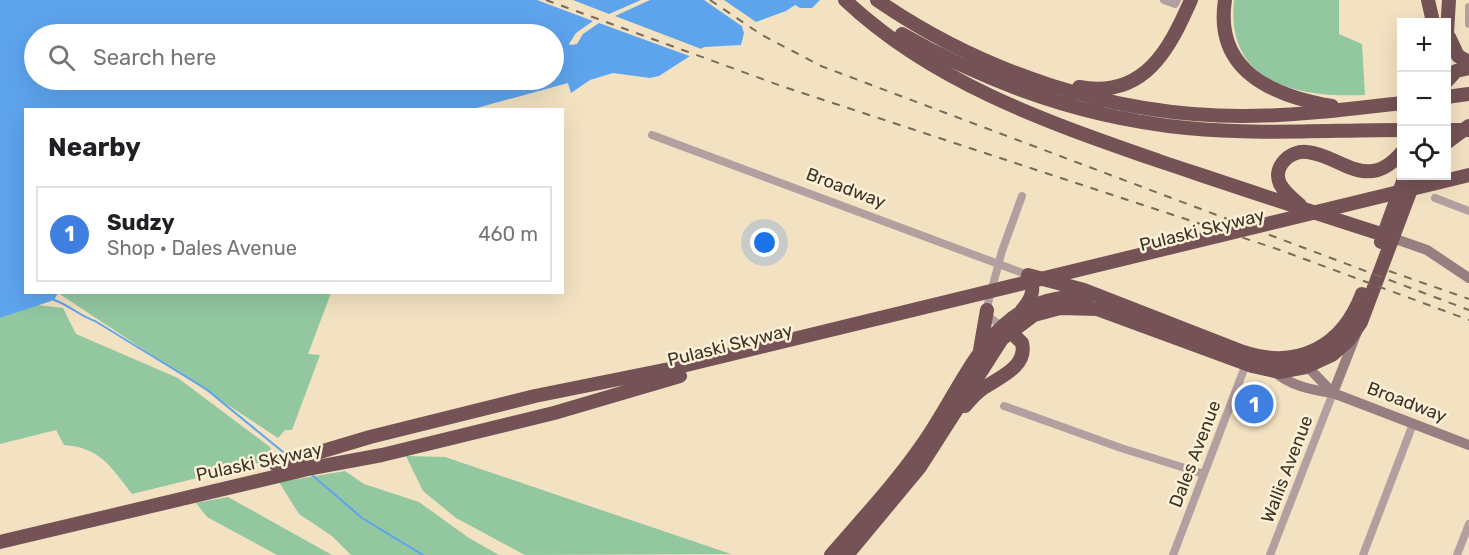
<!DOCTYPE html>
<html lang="en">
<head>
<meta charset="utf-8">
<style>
  body { margin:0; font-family:Rubik,sans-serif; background:#f2f2f2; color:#202124 }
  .controls { position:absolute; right:18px; top:18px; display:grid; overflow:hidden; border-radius:0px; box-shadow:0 6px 24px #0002 }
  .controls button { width:54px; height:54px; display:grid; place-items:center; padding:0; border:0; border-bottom:2px solid #e0e0e0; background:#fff; color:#202124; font:30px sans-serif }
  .you { position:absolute; left:765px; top:243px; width:21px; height:21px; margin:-15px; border:4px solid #fff; border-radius:50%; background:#1a73e8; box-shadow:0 0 0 9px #1a73e833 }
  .badge { display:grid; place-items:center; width:39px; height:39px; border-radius:50%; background:#0b8043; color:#fff; font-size:20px; font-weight:700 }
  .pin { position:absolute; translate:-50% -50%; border:3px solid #fff; box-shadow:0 2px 6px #0006 }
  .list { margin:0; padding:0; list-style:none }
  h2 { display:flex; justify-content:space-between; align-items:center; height:78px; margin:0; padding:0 24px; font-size:26px }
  h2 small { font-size:20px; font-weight:400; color:#757577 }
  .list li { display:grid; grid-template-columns:39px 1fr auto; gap:18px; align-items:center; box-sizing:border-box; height:96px; margin:0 12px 12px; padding:0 12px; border:2px solid #e0e0e0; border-radius:0px }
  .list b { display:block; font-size:22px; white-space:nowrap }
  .list p { margin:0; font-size:20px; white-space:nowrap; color:#757577 }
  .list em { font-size:20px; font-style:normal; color:#757577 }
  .icon { flex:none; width:33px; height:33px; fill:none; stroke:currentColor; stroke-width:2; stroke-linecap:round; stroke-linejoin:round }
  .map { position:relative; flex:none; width:1469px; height:555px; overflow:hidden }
  .search { position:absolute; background:#fff; box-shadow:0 6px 24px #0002; left:24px; top:24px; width:540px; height:66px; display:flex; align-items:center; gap:15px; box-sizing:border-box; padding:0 21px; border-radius:33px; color:#757577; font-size:22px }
  .panel { position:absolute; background:#fff; box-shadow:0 6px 24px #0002; left:24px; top:108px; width:540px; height:186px; border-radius:0px }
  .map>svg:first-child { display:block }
  .green { fill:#92c7a0 }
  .water { fill:#5da4ed; fill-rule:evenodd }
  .pier { fill:#f3e2c2 }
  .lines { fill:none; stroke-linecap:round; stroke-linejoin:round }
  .stream { stroke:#5da4ed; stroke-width:2 }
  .street { stroke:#b2a0a1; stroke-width:8 }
  .secondary { stroke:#987e80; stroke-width:10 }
  .highway { stroke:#755255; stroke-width:14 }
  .rail { stroke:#766c59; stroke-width:2; stroke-dasharray:8 8; stroke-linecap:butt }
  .highway-bridge { stroke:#755255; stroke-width:14 }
  .labels { text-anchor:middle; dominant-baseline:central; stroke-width:5; stroke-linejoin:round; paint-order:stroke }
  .street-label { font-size:18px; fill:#3a3427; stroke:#fdf0d6 }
</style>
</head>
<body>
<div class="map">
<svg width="1469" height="555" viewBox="0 0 1469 555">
  <rect width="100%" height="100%" fill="#f3e2c2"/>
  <!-- green -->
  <path class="green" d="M1234,0H1339V34L1362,44L1365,95C1299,98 1225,84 1234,0Z
    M58,293H331L308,354L320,355L292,430H285L278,438Z
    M37,305L63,308L76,334L178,378L270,447L274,459L132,494C111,467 101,448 64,445L56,430L0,444V318Z
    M406,456L445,457L731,554L525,555L456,518L423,491Z
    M345,471L364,484L419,502L469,538L499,555H351L332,536L299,514L279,482Z
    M228,497L332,555H277L207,517L196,503Z"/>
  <!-- water -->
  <path class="water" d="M0,0H820L812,8H800L795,5L786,11L742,27L744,33L741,45L704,47L659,76L650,78L613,73L590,80L571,93L568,83L473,109L26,110V292L58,293L54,300L0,318ZM34,34H554V80H34Z"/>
  <!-- pier -->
  <path class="pier" d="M537,0H573L609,14L641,0H650L615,16L704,50L692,57L599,23L583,34L577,44L571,45L569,44L576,33L593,21Z
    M704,0H724L759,24L746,29Z"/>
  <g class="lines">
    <!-- stream -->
    <path class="stream" d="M54,300C69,305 80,316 95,321L206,389L288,456
      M312,475L362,518L423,555"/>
    <!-- street -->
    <path class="street" d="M1164,0L1175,4L1177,0
      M1469,7V24
      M652,135L1028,275
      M1435,198L1469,211
      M1003,327L989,317L987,307L1002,251L1022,196
      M1004,406L1121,448L1204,474
      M1173,555L1246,364
      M1270,555L1333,393
      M1363,555L1413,424
      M1457,555L1469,524"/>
    <!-- secondary -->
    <path class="secondary" d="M1387,236L1427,250L1469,278
      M1302,361L1333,393
      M1274,371C1290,386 1312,390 1333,393L1469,445
      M1333,393L1357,332"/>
    <!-- highway -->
    <path class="highway" d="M845,0C933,83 1047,122 1159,161C1234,186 1308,211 1384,235
      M877,0C983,73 1113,116 1242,116C1296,116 1349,109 1402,103
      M1225,0C1214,71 1273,96 1332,106
      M1428,0L1433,22
      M902,34C989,84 1086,118 1187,128C1258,135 1330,130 1402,130
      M1449,37L1458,56L1469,62
      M1446,49L1449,0
      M1446,82L1456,71L1469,68
      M1079,87C1144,99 1169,50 1191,0
      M1446,97L1469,94
      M1446,143L1469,126
      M1300,205C1292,198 1285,193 1280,184C1272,167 1290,150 1307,152C1341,155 1367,194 1402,152
      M1381,242L1405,176
      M1028,275L1084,290L1243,352C1298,370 1342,347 1362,294
      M1022,310C1032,298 1036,289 1028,275
      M980,350L987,310
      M965,406C970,400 975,394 982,389C998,378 1028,367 1022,343L1010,331
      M0,542L312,468
      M831,555C862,519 895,484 922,445C968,381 991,290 1089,297
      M847,555L920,467L1002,339L1034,315L1060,308L1097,309L1252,366L1279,372L1306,367L1332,355L1348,341L1361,322L1416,176"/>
    <!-- rail -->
    <path class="rail" d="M546,0L784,87L1280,250L1469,320
      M710,0L762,35L821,66L1469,310
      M1389,271L1469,299"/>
    <!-- highway-bridge -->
    <path class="highway-bridge" d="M1446,130H1469
      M276,465L370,437L535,396L674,368L1469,175
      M312,468L382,455L554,413L680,376"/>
  </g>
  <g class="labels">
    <!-- street labels -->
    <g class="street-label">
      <text transform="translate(846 188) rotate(21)">Broadway</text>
      <text transform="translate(1202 230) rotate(-14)">Pulaski Skyway</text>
      <text transform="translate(730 345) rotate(-14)">Pulaski Skyway</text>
      <text transform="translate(1407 402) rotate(21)">Broadway</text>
      <text transform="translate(1195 454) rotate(-69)">Dales Avenue</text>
      <text transform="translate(259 462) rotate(-12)">Pulaski Skyway</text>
      <text transform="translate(1287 469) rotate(-69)">Wallis Avenue</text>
    </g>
  </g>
</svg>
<div class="controls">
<button>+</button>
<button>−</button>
<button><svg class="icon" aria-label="locate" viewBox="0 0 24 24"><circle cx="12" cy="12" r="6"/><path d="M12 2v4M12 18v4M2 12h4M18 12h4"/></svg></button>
</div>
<div class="you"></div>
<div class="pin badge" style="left:1254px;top:404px;background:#3f7fe0">1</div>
<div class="search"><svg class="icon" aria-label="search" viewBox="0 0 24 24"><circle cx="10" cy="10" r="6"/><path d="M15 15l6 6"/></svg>Search here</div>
<section class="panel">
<h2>Nearby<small></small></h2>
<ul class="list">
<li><span class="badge" style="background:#3f7fe0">1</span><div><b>Sudzy</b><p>Shop · Dales Avenue</p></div><em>460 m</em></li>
</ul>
</section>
</div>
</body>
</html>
